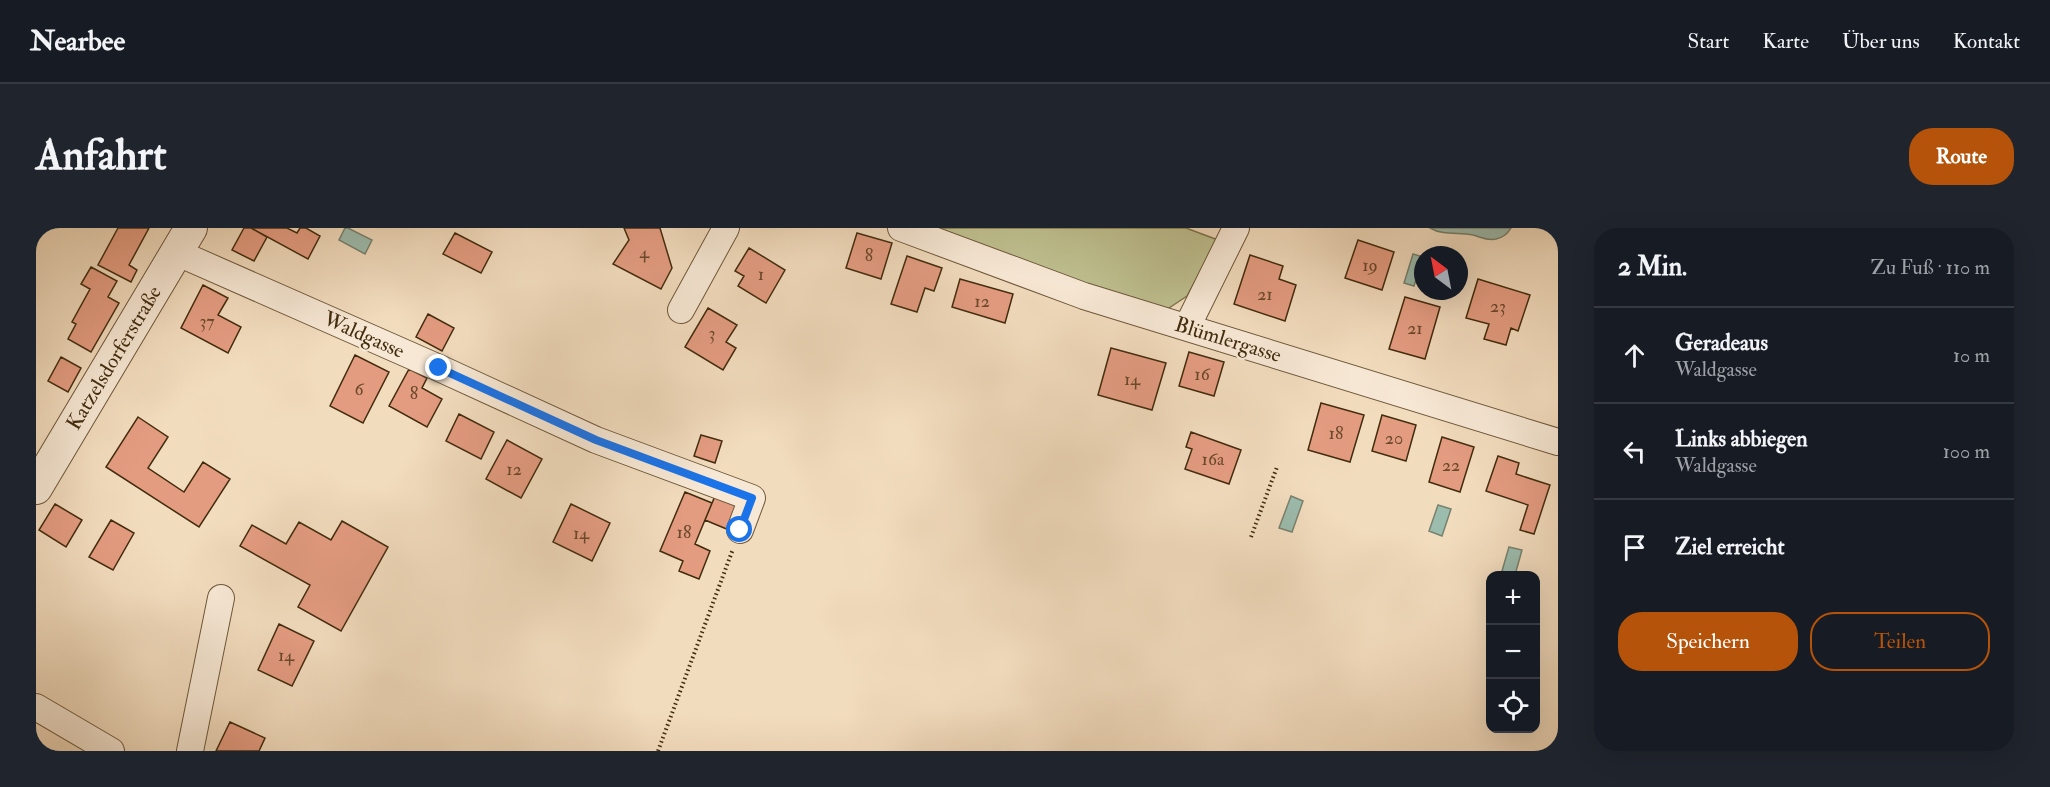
<!DOCTYPE html>
<html lang="de">
<head>
<meta charset="utf-8">
<style>
  body { margin:0; font-family:"IM FELL Double Pica",serif; background:#20242c; color:#f1f3f6 }
  .controls { position:absolute; right:18px; bottom:18px; display:grid; overflow:hidden; border-radius:12px; box-shadow:0 6px 24px #0002 }
  .controls button { width:54px; height:54px; display:grid; place-items:center; padding:0; border:0; border-bottom:2px solid #363941; background:#171b24; color:#f1f3f6; font:30px sans-serif }
  .compass { position:absolute; left:1378px; top:18px; width:54px; height:54px; border-radius:50%; background:#171b24; box-shadow:0 6px 24px #0002; rotate:328deg }
  .stop { position:absolute; width:18px; height:18px; margin:-14px; border:4px solid #1a73e8; border-radius:50%; background:#fff }
  .stop.end { background:#1a73e8; border-color:#fff; box-shadow:0 2px 6px #0008 }
  .list { margin:0; padding:0; list-style:none }
  h2 { display:flex; justify-content:space-between; align-items:center; height:78px; margin:0; padding:0 24px; font-size:26px }
  h2 small { font-size:20px; font-weight:400; color:#9ea1a6 }
  .list li { display:grid; grid-template-columns:39px 1fr auto; gap:18px; align-items:center; box-sizing:border-box; height:96px; padding:0 24px; border-top:2px solid #363941 }
  .list b { display:block; font-size:22px; white-space:nowrap }
  .list p { margin:0; font-size:20px; white-space:nowrap; color:#9ea1a6 }
  .list em { font-size:20px; font-style:normal; color:#9ea1a6 }
  .actions { display:flex; gap:12px; padding:18px 24px }
  .actions a { flex:1; padding:14px 0; border:2px solid #b45309; border-radius:24px; text-align:center; font-size:21px; color:#b45309 }
  .actions .main { background:#b45309; color:#fff }
  .icon { flex:none; width:33px; height:33px; fill:none; stroke:currentColor; stroke-width:2; stroke-linecap:round; stroke-linejoin:round }
  .map { position:relative; flex:none; width:1522px; height:523px; overflow:hidden; border-radius:24px }
  header { display:flex; align-items:center; gap:36px; box-sizing:border-box; height:84px; padding:0 30px; background:#171b24; border-bottom:2px solid #363941 }
  header strong { font-size:28px }
  nav { display:flex; gap:33px; margin-inline-start:auto; font-size:21px }
  .intro { display:flex; align-items:center; justify-content:space-between; box-sizing:border-box; height:144px; padding:0 36px }
  h1 { margin:0; font-size:42px }
  .button { padding:15px 27px; border-radius:24px; background:#b45309; color:#fff; font-size:21px; font-weight:700 }
  main { display:flex; gap:36px; padding:0 36px }
  aside { flex:1; background:#171b24; border-radius:24px; box-shadow:0 6px 24px #0002 }
  .map>svg:first-child { display:block }
  .green { fill:#bebf8f; stroke:#80764e; stroke-width:1.5 }
  .water { fill:#9cbcae; stroke:#78826e; stroke-width:1.5 }
  .building { fill:#e49c81; stroke:#422c0e; stroke-width:1.5 }
  .lines { fill:none; stroke-linecap:round; stroke-linejoin:round }
  .minor-casing { stroke:#6e583a; stroke-width:28 }
  .tertiary-casing { stroke:#6e583a; stroke-width:34 }
  .path { stroke:#422c0e; stroke-width:4; stroke-dasharray:1.5 3; stroke-linecap:butt }
  .minor { stroke:#f7e8d5; stroke-width:26 }
  .tertiary { stroke:#f7e8d5; stroke-width:32 }
  .route { stroke:#1a73e8; stroke-width:8 }
  .labels { text-anchor:middle; dominant-baseline:central; stroke-width:4.5; stroke-linejoin:round; paint-order:stroke }
  .number-label { font-size:18px; fill:#6a482b }
  .street-label { font-size:21px; fill:#422c0e; stroke:#f7e8d5 }
</style>
</head>
<body>
<header>
<strong>Nearbee</strong>
<nav><a>Start</a><a>Karte</a><a>Über uns</a><a>Kontakt</a></nav>
</header>
<div class="intro"><h1>Anfahrt</h1><a class="button">Route</a></div>
<main>
<div class="map">
<svg width="1522" height="523" viewBox="0 0 1522 523">
  <rect width="100%" height="100%" fill="#f2dcbe"/>
  <filter id="stains"><feTurbulence type="fractalNoise" baseFrequency=".00333" numOctaves="4"/><feColorMatrix values="0 0 0 0 .2 0 0 0 0 .09 0 0 0 0 .02 0 0 0 .5 -.17"/></filter>
  <radialGradient id="worn" r=".72"><stop offset=".6" stop-color="#630" stop-opacity="0"/><stop offset="1" stop-color="#630" stop-opacity=".3"/></radialGradient>
  <!-- green -->
  <path class="green" d="M883,0H1150L1182,12L1151,68L1130,82Z"/>
  <!-- water -->
  <path class="water" d="M309,0H312L336,12L329,26L303,12Z
    M1394,0H1475C1471,6 1468,9 1460,11C1451,13 1445,9 1437,7C1422,4 1408,8 1394,0Z
    M1377,26L1387,29L1378,58L1368,55Z
    M1255,268L1267,273L1256,304L1243,300Z
    M1402,277L1415,281L1406,308L1393,303Z
    M1473,319L1486,322L1479,347L1466,343Z"/>
  <!-- building -->
  <path class="building" d="M82,0H113L93,37L101,42L95,54L62,37Z
    M208,0H215L231,9L218,33L196,22Z
    M215,0H251L261,5L264,0H270L284,8L272,31Z
    M588,0H624L636,40L625,61L577,36L593,12Z
    M419,5L456,24L445,45L407,26Z
    M821,5L856,15L845,51L810,40Z
    M1322,12L1358,24L1346,62L1309,50Z
    M713,20L749,42L730,75L702,58L708,48L699,43Z
    M1214,27L1247,38L1243,51L1260,57L1249,93L1198,76Z
    M871,28L906,40L898,63L889,60L881,84L855,76Z
    M55,39L81,53L72,69L83,75L55,124L32,111L40,96L36,94L54,61L45,56Z
    M924,51L977,66L969,95L916,79Z
    M1442,51L1494,67L1482,103L1475,100L1470,117L1448,111L1453,96L1430,90Z
    M167,57L192,70L182,87L205,99L192,125L145,100Z
    M1369,69L1404,79L1389,131L1353,121Z
    M672,80L701,97L690,114L700,120L687,142L649,119Z
    M392,86L418,100L406,123L380,109Z
    M1075,120L1130,135L1116,182L1062,167Z
    M1153,124L1188,134L1178,168L1143,158Z
    M319,127L353,144L327,195L294,178Z
    M25,129L45,140L32,164L12,153Z
    M373,141L391,150L386,160L406,171L391,199L353,178Z
    M1285,175L1328,187L1314,234L1272,222Z
    M423,186L458,204L445,231L410,213Z
    M1346,187L1380,197L1370,233L1336,223Z
    M102,189L132,209L112,240L148,264L167,234L194,251L163,299L70,239Z
    M1155,204L1205,222L1193,256L1149,241L1156,221L1150,219Z
    M665,207L686,213L679,235L658,228Z
    M1406,209L1438,219L1424,264L1393,254Z
    M471,212L506,231L485,270L450,251Z
    M1462,228L1483,235L1480,246L1514,257L1498,306L1484,302L1492,277L1450,263Z
    M649,264L676,275L659,316L674,323L663,351L643,343L647,333L624,323Z
    M679,268L703,278L693,302L669,292Z
    M19,276L46,292L30,319L3,302Z
    M535,276L574,295L556,333L517,314Z
    M75,292L98,305L77,342L53,329Z
    M306,293L352,319L305,403L262,379L274,357L204,318L216,297L250,316L263,294L295,312Z
    M243,396L278,413L256,458L222,442Z
    M194,494L229,510L223,523H180Z"/>
  <g class="lines">
    <defs>
      <path id="minor" d="M865,0L1048,68L1522,214
        M142,25L403,140L560,212L716,270L704,302
        M645,82L690,0
        M1151,99L1200,0
        M0,479L75,523
        M154,523L185,370"/>
      <path id="tertiary" d="M0,260L155,0"/>
    </defs>
    <!-- minor casing -->
    <use href="#minor" class="minor-casing"/>
    <!-- tertiary casing -->
    <use href="#tertiary" class="tertiary-casing"/>
    <!-- path -->
    <path class="path" d="M1215,309L1241,239
      M622,523L697,321"/>
    <!-- minor -->
    <use href="#minor" class="minor"/>
    <!-- tertiary -->
    <use href="#tertiary" class="tertiary"/>
  </g>
  <g class="lines">
    <!-- route -->
    <path class="route" d="M403,140L560,212L716,270L704,302"/>
  </g>
  <g class="labels">
    <!-- number labels -->
    <g class="number-label">
      <text x="608" y="24">4</text>
      <text x="833" y="27">8</text>
      <text x="1334" y="37">19</text>
      <text x="725" y="46">1</text>
      <text x="1229" y="66">21</text>
      <text x="946" y="73">12</text>
      <text x="1462" y="78">23</text>
      <text x="171" y="93">37</text>
      <text x="1379" y="100">21</text>
      <text x="676" y="105">3</text>
      <text x="1166" y="146">16</text>
      <text x="1096" y="151">14</text>
      <text x="323" y="161">6</text>
      <text x="378" y="165">8</text>
      <text x="1300" y="205">18</text>
      <text x="1358" y="210">20</text>
      <text x="1177" y="231">16a</text>
      <text x="1415" y="237">22</text>
      <text x="478" y="241">12</text>
      <text x="648" y="304">18</text>
      <text x="545" y="305">14</text>
      <text x="250" y="427">14</text>
    </g>
    <!-- street labels -->
    <g class="street-label">
      <text transform="translate(328 107) rotate(24)">Waldgasse</text>
      <text transform="translate(1192 112) rotate(17)">Blümlergasse</text>
      <text transform="translate(78 130) rotate(-59)">Katzelsdorferstraße</text>
    </g>
  </g>
  <rect width="100%" height="100%" filter="url(#stains)"/>
  <rect width="100%" height="100%" fill="url(#worn)"/>
</svg>
<div class="controls">
<button>+</button>
<button>−</button>
<button><svg class="icon" aria-label="locate" viewBox="0 0 24 24"><circle cx="12" cy="12" r="6"/><path d="M12 2v4M12 18v4M2 12h4M18 12h4"/></svg></button>
</div>
<svg class="compass" viewBox="-18 -18 36 36"><path d="M0-13l5 13h-10z" fill="#e53935"/><path d="M0 13l5-13h-10z" fill="#9ea1a6"/></svg>
<div class="stop" style="left:704px;top:302px"></div>
<div class="stop end" style="left:403px;top:140px"></div>
</div>
<aside>
<h2>2 Min.<small>Zu Fuß · 110 m</small></h2>
<ul class="list">
<li><svg class="icon" aria-label="ahead" viewBox="0 0 24 24"><path d="M12 20V5M6 11l6-6 6 6"/></svg><div><b>Geradeaus</b><p>Waldgasse</p></div><em>10 m</em></li>
<li><svg class="icon" aria-label="left" viewBox="0 0 24 24"><path d="M17 20v-9H6M10 6l-5 5 5 5"/></svg><div><b>Links abbiegen</b><p>Waldgasse</p></div><em>100 m</em></li>
<li><svg class="icon" aria-label="arrive" viewBox="0 0 24 24"><path d="M6 21V4h12l-3 4 3 4H6"/></svg><div><b>Ziel erreicht</b></div></li>
</ul>
<div class="actions"><a class="main">Speichern</a><a>Teilen</a></div>
</aside>
</main>
</body>
</html>
